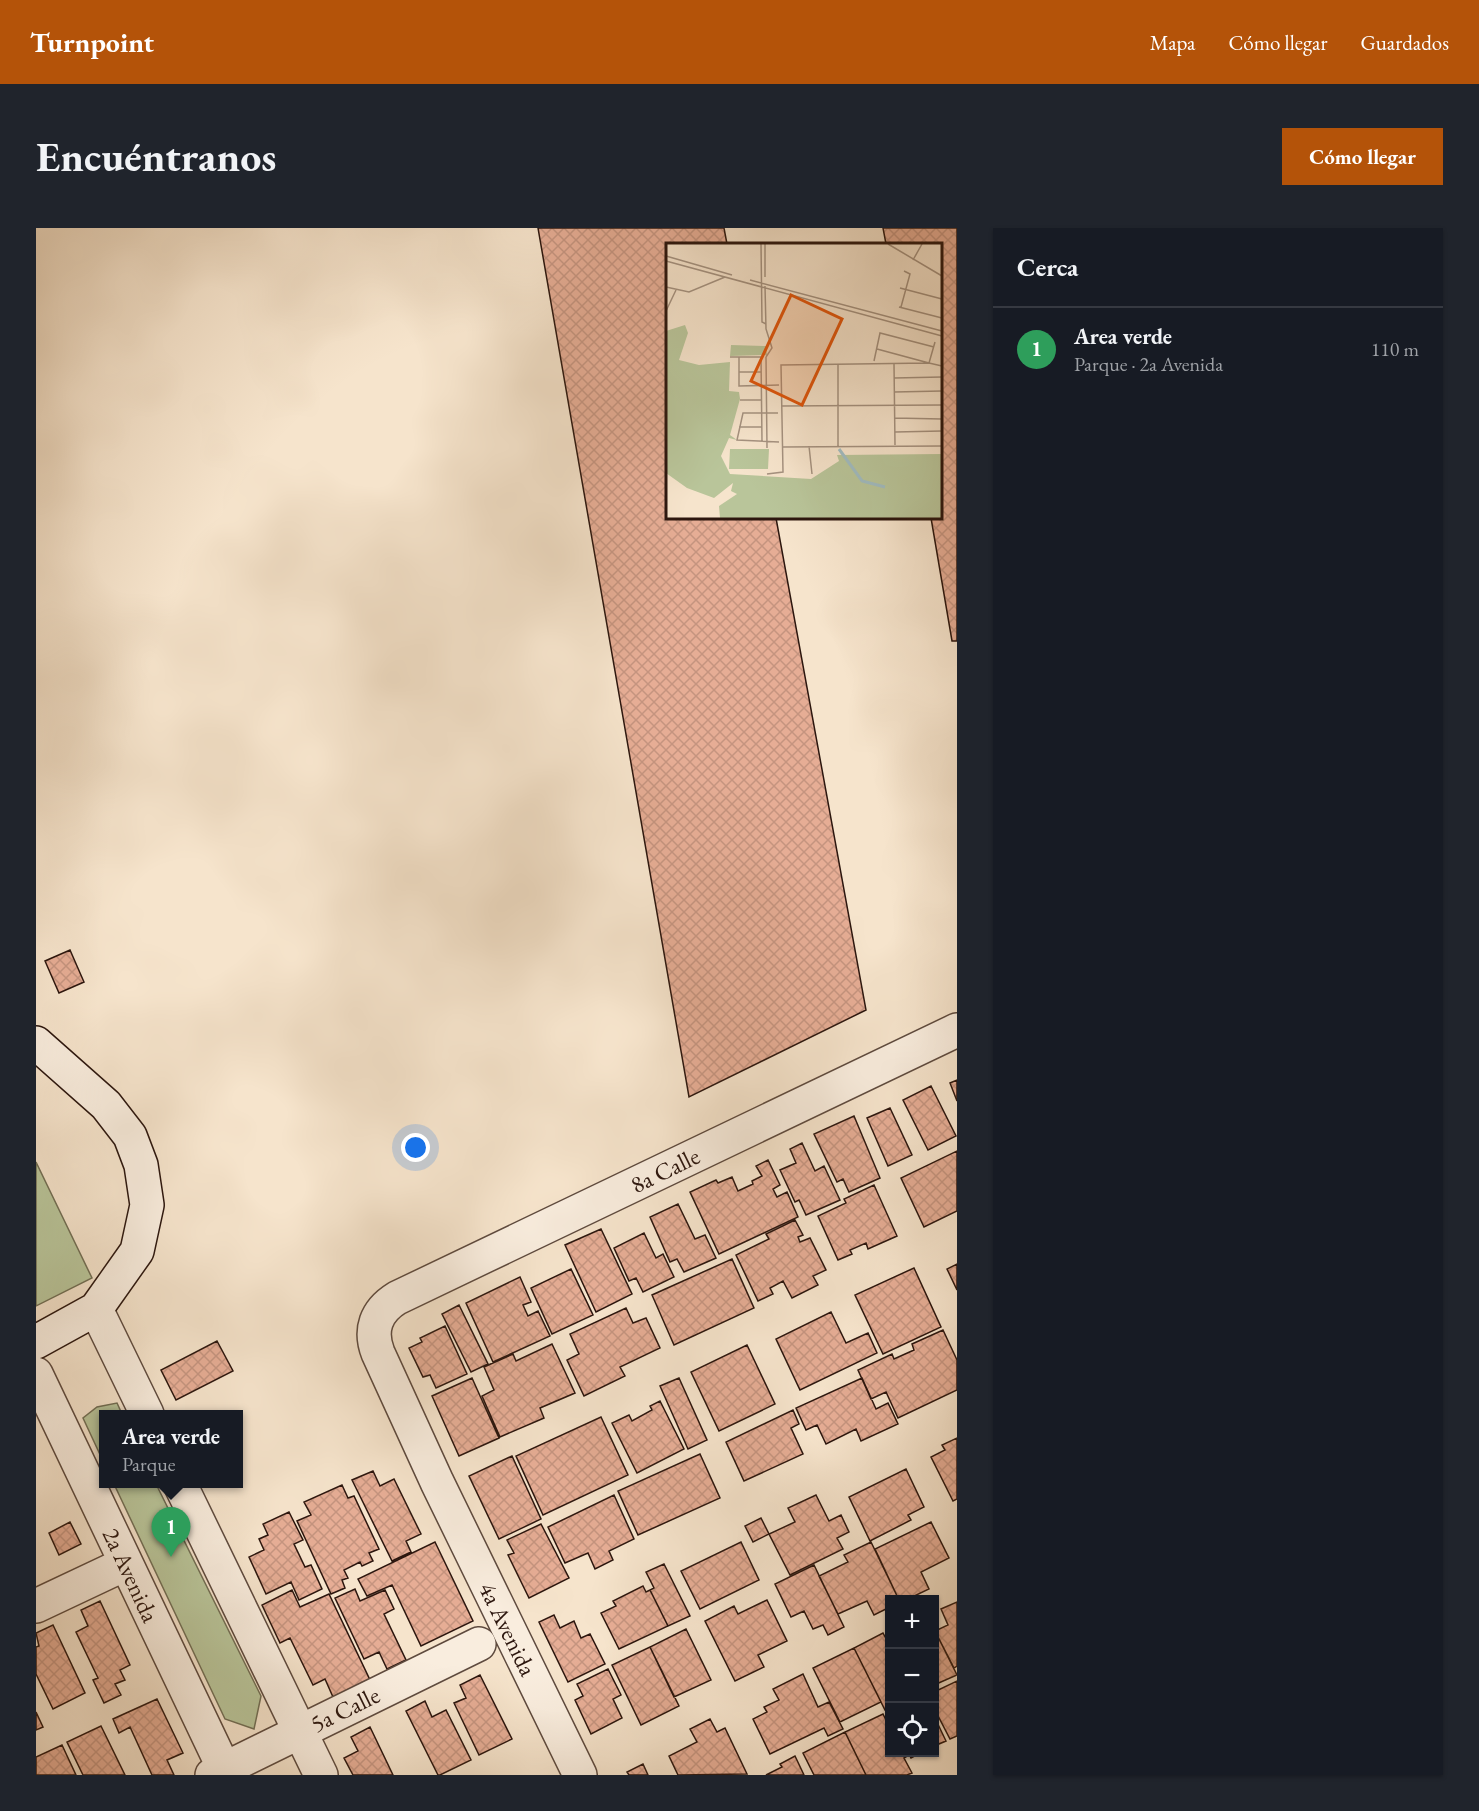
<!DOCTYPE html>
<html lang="es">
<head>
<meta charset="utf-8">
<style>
  body { margin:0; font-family:"EB Garamond",serif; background:#20242c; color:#f1f3f6 }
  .controls { position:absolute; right:18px; bottom:18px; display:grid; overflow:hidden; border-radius:0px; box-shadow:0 2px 4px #0004 }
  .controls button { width:54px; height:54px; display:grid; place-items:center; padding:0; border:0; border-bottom:2px solid #363941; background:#171b24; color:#f1f3f6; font:30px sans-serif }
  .you { position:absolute; left:380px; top:920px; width:21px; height:21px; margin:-15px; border:4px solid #fff; border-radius:50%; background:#1a73e8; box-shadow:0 0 0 9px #1a73e833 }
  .badge { display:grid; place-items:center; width:39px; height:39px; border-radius:50%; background:#b45309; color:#fff; font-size:20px; font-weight:700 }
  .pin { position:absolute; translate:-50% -50px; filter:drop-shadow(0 2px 3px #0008) }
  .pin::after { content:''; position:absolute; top:32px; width:21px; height:18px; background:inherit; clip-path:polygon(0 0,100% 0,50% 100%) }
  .popup { position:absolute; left:63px; top:1182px; width:144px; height:78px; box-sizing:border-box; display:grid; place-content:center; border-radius:0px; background:#171b24; filter:drop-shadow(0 2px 4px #0005); font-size:20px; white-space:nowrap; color:#9ea1a6 }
  .popup b { font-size:22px; color:#f1f3f6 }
  .popup::after { content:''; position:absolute; left:50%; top:100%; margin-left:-12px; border:12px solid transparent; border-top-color:#171b24 }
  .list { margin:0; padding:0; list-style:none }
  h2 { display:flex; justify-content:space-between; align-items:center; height:78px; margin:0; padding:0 24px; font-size:26px }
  h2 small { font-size:20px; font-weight:400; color:#9ea1a6 }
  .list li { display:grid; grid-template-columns:39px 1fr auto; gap:18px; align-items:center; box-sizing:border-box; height:84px; padding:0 24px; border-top:2px solid #363941 }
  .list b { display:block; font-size:22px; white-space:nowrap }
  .list p { margin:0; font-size:20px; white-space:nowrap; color:#9ea1a6 }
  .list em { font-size:20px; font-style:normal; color:#9ea1a6 }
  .icon { flex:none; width:33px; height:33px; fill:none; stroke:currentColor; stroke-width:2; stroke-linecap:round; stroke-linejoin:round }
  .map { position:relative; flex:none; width:921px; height:1547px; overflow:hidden; border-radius:0px }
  header { display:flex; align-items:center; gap:36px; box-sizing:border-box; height:84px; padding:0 30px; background:#b45309; color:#fff }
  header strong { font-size:28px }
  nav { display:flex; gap:33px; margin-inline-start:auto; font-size:21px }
  .intro { display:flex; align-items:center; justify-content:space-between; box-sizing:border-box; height:144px; padding:0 36px }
  h1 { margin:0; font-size:42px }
  .button { padding:15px 27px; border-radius:0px; background:#b45309; color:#fff; font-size:21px; font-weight:700 }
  main { display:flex; gap:36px; padding:0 36px }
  aside { flex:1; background:#171b24; border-radius:0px; box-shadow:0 2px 4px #0004 }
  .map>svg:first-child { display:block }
  .green { fill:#b9c59a; stroke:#726e54; stroke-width:1.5 }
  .building { fill:url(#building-cross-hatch); stroke:#2c160e; stroke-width:1.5 }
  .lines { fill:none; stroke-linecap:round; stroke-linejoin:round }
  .street-casing { stroke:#5e4a3e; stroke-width:36 }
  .secondary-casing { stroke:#2c160e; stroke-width:36 }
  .street { stroke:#f9edde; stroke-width:33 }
  .secondary { stroke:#f9edde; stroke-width:33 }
  .labels { text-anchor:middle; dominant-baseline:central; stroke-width:6; stroke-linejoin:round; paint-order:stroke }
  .street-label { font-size:24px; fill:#2c160e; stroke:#f9edde }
  .inset-river { fill:none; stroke:#a1bcc1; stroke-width:3 }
  .inset-road { fill:none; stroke:#a59280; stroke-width:1.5 }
  .view { fill:#df560c; fill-opacity:0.15; stroke:#df560c; stroke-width:3 }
  .inset-edge { fill:none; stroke:#2c160e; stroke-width:3 }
</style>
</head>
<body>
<header>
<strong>Turnpoint</strong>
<nav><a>Mapa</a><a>Cómo llegar</a><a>Guardados</a></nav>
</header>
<div class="intro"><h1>Encuéntranos</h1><a class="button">Cómo llegar</a></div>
<main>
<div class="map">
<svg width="921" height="1547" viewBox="0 0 921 1547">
  <defs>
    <pattern id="building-cross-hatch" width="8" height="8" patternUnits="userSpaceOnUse" patternTransform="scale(1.5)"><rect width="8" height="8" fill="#e6ad95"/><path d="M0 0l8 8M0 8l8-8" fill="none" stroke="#c5947f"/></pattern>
  </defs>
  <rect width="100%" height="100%" fill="#f6e4cc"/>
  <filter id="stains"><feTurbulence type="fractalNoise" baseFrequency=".00333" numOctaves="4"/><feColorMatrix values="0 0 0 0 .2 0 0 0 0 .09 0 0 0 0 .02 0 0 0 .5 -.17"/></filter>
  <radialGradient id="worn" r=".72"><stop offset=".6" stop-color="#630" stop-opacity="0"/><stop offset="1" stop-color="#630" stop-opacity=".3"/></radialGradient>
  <!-- green -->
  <path class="green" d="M0,934L56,1050L0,1078Z
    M81,1175L86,1186H68L67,1233L47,1190L61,1179Z
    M78,1256H120L225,1468L218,1501L189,1491Z"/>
  <!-- building -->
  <path class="building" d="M502,0H688L691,16H632V290H740L830,782L653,869Z
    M847,0H921V413H916L895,290H904V16H850Z
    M34,722L48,754L23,765L9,733Z
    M921,852V873L914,855Z
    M895,858L920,908L892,922L867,872Z
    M854,880L876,927L852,938L831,890Z
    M818,888L844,950L813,964L807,951L801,954L778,906Z
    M766,915L779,943L788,938L804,972L770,987L763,972L759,974L744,942L760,935L754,921Z
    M921,923V983L888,999L865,950Z
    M732,932L744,957L737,961L741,969L751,964L762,989L683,1026L654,964L680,952L682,955L696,949L702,963L717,956L716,953L726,948L720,938Z
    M838,957L861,1008L832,1021L830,1015L814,1022L816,1026L802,1032L782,988L810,975L808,971Z
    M642,976L659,1011L669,1007L680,1030L648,1044L641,1031L634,1034L614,989Z
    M759,992L767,1007L762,1009L764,1014L774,1010L790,1042L777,1048L782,1057L756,1070L747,1053L734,1060L737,1066L722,1073L700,1027L733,1011L730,1006Z
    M565,1001L596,1066L560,1084L529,1017Z
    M608,1005L620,1030L627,1026L638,1049L607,1064L600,1050L593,1053L578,1020Z
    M696,1031L718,1080L638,1117L616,1067Z
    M921,1036V1062L911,1041Z
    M878,1040L905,1099L847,1126L819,1067Z
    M535,1041L557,1087L516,1106L495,1060Z
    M484,1049L495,1074L487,1077L492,1088L502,1083L514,1108L457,1134L430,1075Z
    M423,1077L452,1136L435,1144L406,1086Z
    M590,1080L597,1095L610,1090L624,1120L584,1139L589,1148L548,1168L531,1132L543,1126L534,1106Z
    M795,1084L810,1115L832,1105L841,1125L764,1162L740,1111Z
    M409,1098L431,1146L400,1160L394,1147L387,1149L373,1120L386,1114L384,1110Z
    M907,1102L921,1132V1162L862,1190L850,1164L835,1171L822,1142L856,1126L858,1131L878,1122L876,1116Z
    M181,1113L197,1143L140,1172L125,1142Z
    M516,1116L539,1165L504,1180L508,1190L464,1209L446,1168L458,1162L448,1139L477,1126L480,1133Z
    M711,1117L739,1176L683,1203L655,1144Z
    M436,1150L463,1210L423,1228L396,1168Z
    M643,1150L671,1212L652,1221L624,1158Z
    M826,1150L840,1181L852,1175L862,1196L825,1213L820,1201L790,1216L781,1197L770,1202L760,1180Z
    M624,1173L648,1221L601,1245L576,1195L593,1187L596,1193L616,1182L614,1178Z
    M757,1182L763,1196L755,1200L767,1226L708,1253L690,1214Z
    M565,1189L592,1247L507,1287L480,1228Z
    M921,1210V1271L917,1273L895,1229L909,1222L906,1217Z
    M664,1226L684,1270L602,1307L582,1263Z
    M476,1228L505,1291L463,1311L433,1248Z
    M870,1241L888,1279L872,1287L875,1292L834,1313L813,1269Z
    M337,1243L344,1258L358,1251L385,1306L370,1313L375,1324L356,1333L316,1252Z
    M306,1257L312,1270L318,1268L343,1321L333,1325L337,1333L326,1338L324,1334L308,1342L312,1350L306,1352L309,1360L295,1366L261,1293L275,1287L268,1274Z
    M578,1267L598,1311L573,1323L577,1332L559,1341L552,1325L529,1335L512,1299Z
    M780,1267L793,1293L805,1287L813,1304L801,1310L807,1321L754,1347L733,1306L759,1294L752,1280Z
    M253,1284L267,1312L258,1316L269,1339L275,1337L286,1361L263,1372L255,1354L230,1366L213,1329L228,1322L223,1311L232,1307L227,1296Z
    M725,1290L733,1306L717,1314L709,1298Z
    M34,1294L45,1316L23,1327L13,1305Z
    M895,1294L913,1330L885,1344L893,1361L870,1372H863L839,1321Z
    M505,1296L533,1350L493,1370L472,1327L478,1325L471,1312Z
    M399,1314L437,1393L385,1418L356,1357L331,1368L322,1351Z
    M705,1314L723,1352L664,1381L645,1343Z
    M835,1314L863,1372H854V1379L838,1387L831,1373L802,1386L783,1348L812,1334L808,1327Z
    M628,1336L654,1388L632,1398L614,1362L618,1360L610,1344Z
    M778,1337L808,1399L792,1407L787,1397L777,1401L768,1383L755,1389L739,1356Z
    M607,1358L610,1364L614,1362L632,1398L583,1421L565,1385L580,1378L577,1373Z
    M319,1361L324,1373L349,1362L358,1381L348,1386L370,1432L351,1441L343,1424L328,1431L299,1370Z
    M256,1362L264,1379L293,1366L334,1452L297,1469L289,1451L277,1457L254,1410L244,1415L226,1377Z
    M731,1372L751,1413L722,1427L728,1439L699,1453L669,1393L698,1378L702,1386Z
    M64,1373L94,1437L84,1442L89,1452L79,1456L85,1467L68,1475L57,1452L62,1450L40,1404L52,1398L45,1382Z
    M921,1374V1438L918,1440L899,1403L912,1397L905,1381Z
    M518,1387L524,1400L538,1393L545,1410L554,1406L569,1436L532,1454L503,1394Z
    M17,1397L49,1465L17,1481L0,1446V1419L3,1418L0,1405Z
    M650,1401L675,1452L638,1469L614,1419Z
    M899,1403L921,1447L898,1457V1404Z
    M847,1405L854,1418V1480L849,1482L818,1420Z
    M614,1419L643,1478L605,1497L576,1437Z
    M818,1420L845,1474L804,1494L777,1440Z
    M572,1441L585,1467L577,1471L586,1490L555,1506L539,1472L547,1468L541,1456Z
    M767,1446L782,1479L793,1474L807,1501L792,1508L788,1500L734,1526L717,1491L731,1484L728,1479L743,1472L737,1461Z
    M444,1447L476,1511L443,1527L418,1475L430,1470L424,1457Z
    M921,1453V1508L914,1511L898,1480V1464Z
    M121,1471L147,1525L131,1532L138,1547H116L94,1499L83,1505L77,1491Z
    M389,1473L396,1489L410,1482L435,1532L404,1547H402L370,1483Z
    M0,1484L7,1499L0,1502Z
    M847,1486L854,1500V1524H872L873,1527L868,1530L876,1545L871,1547H830L809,1504Z
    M898,1488L910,1513L898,1518Z
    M674,1491L681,1504L689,1500L711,1546L642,1547L633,1528L661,1514L654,1501Z
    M65,1498L89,1547H47L31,1514Z
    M334,1499L357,1547H317L308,1530L322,1523L315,1509Z
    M809,1504L830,1547H778L767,1525Z
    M26,1517L40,1547H0V1529Z
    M872,1524H886L875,1530Z
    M759,1528L768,1547H730L746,1539L744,1536Z
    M607,1536L612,1547H593L591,1544Z"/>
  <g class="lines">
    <defs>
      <path id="street" d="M60,1081L111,1186
        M0,1146L191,1547
        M144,1256L285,1547
        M0,1378L89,1336
        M176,1547L443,1416
        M544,1547L401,1254L342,1125C333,1102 340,1083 361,1070L921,802"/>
      <path id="secondary" d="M0,815L70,877L94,908L105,937L111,977L101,1023L60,1081L0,1114"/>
    </defs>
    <!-- street casing -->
    <use href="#street" class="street-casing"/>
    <!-- secondary casing -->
    <use href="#secondary" class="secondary-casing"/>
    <!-- street -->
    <use href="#street" class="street"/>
    <!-- secondary -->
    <use href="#secondary" class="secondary"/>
  </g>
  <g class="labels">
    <!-- street labels -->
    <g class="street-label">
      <text transform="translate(629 942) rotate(-26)">8a Calle</text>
      <text transform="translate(95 1347) rotate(65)">2a Avenida</text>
      <text transform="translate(472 1401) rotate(64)">4a Avenida</text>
      <text transform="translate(309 1481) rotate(-26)">5a Calle</text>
    </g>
  </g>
  <!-- overview -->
  <g transform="translate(630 15)">
    <rect width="276" height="276" fill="#f6e4cc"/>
    <path d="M65,102L100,103L101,112L64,113ZM64,206H103L102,226H63Z" fill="#b9c59a"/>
    <path d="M19,82L22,90L13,117L33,122L64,119L63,148L73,149L74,156L64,192L71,197L63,195L55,213L64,231L145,236L173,218L171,212L276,211V275H54L53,263L71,251L65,248L67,240L48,255L21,245L0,230V88Z" fill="#b9c59a"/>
    <path class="inset-river" d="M173,206L196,238L219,244"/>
    <path class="inset-road" d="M95,1L96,79L100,81M99,1V34M222,1L276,33M0,13L66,32M247,17L256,1M0,18L276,93M84,37L276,88M99,43L100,86L106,105L100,114M0,44L23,49L59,34M234,45L276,56M233,64L276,75M235,64L244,31L238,28M0,68L10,47M211,106L263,120L269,99M64,114H97M73,114V143L113,142M95,114L96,199M100,114L101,205M208,118L214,90L268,104M172,121V203M228,121L229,202M73,129H95M228,135L276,134M228,149L276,148M74,157H95M115,163L276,162M112,170H77L71,197L113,199M228,175L276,176M73,184H96M229,189L276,188M143,203L146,231M116,204L276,203M101,231L117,229L115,122L263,120L276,123"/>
    <path class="view" d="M125,52L176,76L136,162L85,138Z"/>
    <rect width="276" height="276" class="inset-edge"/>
  </g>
  <rect width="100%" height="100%" filter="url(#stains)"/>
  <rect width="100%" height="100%" fill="url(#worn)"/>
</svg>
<div class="controls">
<button>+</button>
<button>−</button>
<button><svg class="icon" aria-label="locate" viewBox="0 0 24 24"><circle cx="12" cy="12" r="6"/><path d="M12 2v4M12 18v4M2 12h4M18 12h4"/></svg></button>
</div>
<div class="you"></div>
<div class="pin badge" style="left:135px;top:1329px;background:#2e9e5b">1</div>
<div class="popup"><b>Area verde</b>Parque</div>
</div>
<aside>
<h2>Cerca<small></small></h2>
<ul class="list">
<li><span class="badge" style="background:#2e9e5b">1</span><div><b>Area verde</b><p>Parque · 2a Avenida</p></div><em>110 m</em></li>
</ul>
</aside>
</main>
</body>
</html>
